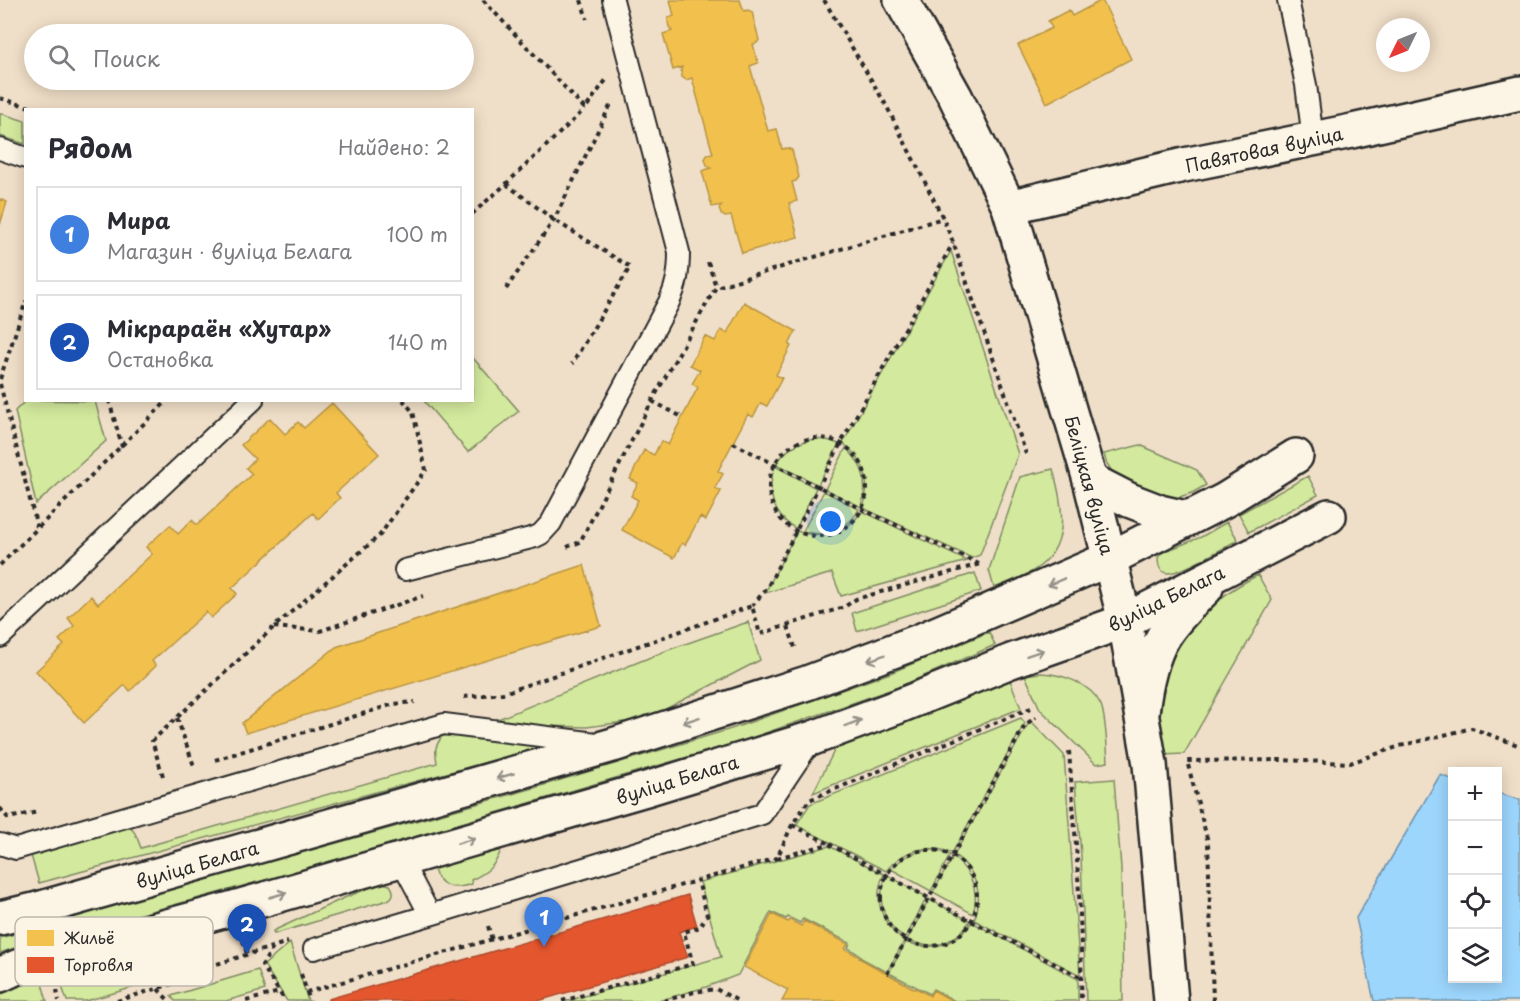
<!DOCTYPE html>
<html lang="ru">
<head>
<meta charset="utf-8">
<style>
  body { margin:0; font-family:"Playpen Sans",sans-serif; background:#f7f7f7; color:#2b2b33 }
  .controls { position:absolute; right:18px; bottom:18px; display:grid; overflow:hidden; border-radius:0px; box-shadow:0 3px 15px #0003 }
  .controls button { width:54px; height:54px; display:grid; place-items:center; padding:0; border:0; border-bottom:2px solid #e1e1e2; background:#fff; color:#2b2b33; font:30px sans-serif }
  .compass { position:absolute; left:1376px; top:18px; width:54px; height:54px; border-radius:50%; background:#fff; box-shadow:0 3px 15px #0003; rotate:227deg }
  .you { position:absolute; left:831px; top:522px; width:21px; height:21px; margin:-15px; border:4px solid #fff; border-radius:50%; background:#1a73e8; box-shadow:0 0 0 9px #1a73e833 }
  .badge { display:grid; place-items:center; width:39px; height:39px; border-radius:50%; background:#c8321e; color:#fff; font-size:20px; font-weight:700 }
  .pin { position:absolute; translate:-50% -50px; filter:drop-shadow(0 2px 3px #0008) }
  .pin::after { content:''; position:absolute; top:32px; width:21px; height:18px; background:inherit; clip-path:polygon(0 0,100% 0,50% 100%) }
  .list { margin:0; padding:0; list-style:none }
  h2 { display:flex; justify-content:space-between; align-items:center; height:78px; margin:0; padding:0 24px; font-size:26px }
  h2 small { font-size:20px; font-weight:400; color:#7c7c81 }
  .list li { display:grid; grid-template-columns:39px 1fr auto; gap:18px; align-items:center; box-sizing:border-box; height:96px; margin:0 12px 12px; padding:0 12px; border:2px solid #e1e1e2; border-radius:0px }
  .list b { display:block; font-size:22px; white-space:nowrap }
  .list p { margin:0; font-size:20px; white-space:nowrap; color:#7c7c81 }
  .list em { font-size:20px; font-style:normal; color:#7c7c81 }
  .icon { flex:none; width:33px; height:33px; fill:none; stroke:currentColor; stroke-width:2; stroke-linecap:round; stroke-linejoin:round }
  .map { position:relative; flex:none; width:1520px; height:1001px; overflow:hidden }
  .search { position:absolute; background:#fff; box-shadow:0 3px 15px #0003; left:24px; top:24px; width:450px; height:66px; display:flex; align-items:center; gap:15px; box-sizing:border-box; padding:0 21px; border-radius:33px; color:#7c7c81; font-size:22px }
  .panel { position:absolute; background:#fff; box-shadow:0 3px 15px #0003; left:24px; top:108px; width:450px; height:294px; border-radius:0px }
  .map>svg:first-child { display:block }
  .green { fill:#d3e99d; stroke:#7f8a64; stroke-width:1.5 }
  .water { fill:#9dd6fd; stroke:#6f92a9; stroke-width:1.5 }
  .homes { fill:#f2c14e; stroke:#b69444; stroke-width:1.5 }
  .shops { fill:#e4572e; stroke:#ac4a2d; stroke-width:1.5 }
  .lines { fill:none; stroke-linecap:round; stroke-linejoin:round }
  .lane-casing { stroke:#2b2b2b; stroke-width:24 }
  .street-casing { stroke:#2b2b2b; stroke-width:38 }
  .secondary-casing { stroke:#2b2b2b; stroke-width:38 }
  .path { stroke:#2b2b2b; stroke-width:4; stroke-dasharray:4.5 4.5; stroke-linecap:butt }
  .lane { stroke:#fcf5e5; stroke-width:20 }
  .street { stroke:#fcf5e5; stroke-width:33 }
  .secondary { stroke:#fcf5e5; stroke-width:33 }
  .oneway { stroke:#949088 }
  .labels { text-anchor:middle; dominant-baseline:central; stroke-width:6; stroke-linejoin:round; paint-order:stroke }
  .street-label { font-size:18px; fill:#2b2b2b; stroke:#fcf5e5 }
  .key { fill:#fcf5e5; stroke:#bdb8ad; stroke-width:1.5 }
  .key-label { font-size:16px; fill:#2b2b2b }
</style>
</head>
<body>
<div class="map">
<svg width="1520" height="1001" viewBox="0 0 1520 1001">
  <rect width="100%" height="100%" fill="#f0dfc8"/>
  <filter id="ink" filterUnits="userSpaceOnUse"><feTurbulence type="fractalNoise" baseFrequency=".0167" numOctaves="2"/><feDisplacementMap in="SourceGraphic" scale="12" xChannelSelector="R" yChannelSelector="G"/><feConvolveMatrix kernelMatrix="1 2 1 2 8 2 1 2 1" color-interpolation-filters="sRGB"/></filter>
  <g filter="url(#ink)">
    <!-- green -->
    <path class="green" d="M0,113L25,121V144L0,136Z
      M951,251L1018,454L980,555L972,558L863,508C871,479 866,462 843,443Z
      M473,358L519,411L468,452L424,401L472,400Z
      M26,400L95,401L106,441L36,504L15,411Z
      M815,439L827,440L839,444L818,485L776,464C786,449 797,442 815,439Z
      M1140,445L1197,470L1206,485L1192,493L1176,498H1157L1120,477L1111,470L1106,462L1104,454Z
      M846,448C865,466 868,482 861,507L825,489Z
      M775,466L816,488L796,529C772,515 766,491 775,466Z
      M1053,469C1063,507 1072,547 1033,571C1021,578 1007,583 994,588L989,570L1020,477Z
      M1308,476L1318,495L1249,532L1239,514Z
      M824,491L859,509C849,529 825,539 803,531Z
      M862,511L967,561L841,596L832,573L765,593L797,531C822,540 847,533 862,511Z
      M1227,522L1238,540C1224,547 1181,574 1167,573C1159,572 1158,565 1158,558L1161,553L1201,537Z
      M975,573L981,591L857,631L852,613Z
      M1258,575L1272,600L1184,754L1161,755C1159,748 1158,740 1157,733C1154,683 1179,634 1216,603C1228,591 1243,583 1258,575Z
      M748,622L760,660L656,714L631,721L587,727L543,726L498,719L668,650Z
      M989,632L995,645L899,687L739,742L276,877L53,938L49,923L534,788L731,729L890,673Z
      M1040,673C1062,674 1091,683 1101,705C1106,718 1107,748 1108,762L1096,764L1040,709L1025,675Z
      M1009,678L1021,708L813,793L837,745Z
      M1021,718L1025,723L952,853C928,843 902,850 886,871L796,825L810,804Z
      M1031,721L1064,755L1080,975L974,920C984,895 976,869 954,855L1027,726Z
      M449,735L550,745L39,883L30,852L126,826C136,829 137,839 141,848L437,763C435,749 434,749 442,736Z
      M1114,779L1121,868L1123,1001H1086L1081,855L1075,782Z
      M829,846L884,874C872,899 882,925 904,941L887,972L861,958V956L848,948L850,943L803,919L800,923L788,917L786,919L771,912L738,975L706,987L658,1001H567L721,957L700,882Z
      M501,850C495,867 486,873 471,880L472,884C453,890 441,889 433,868Z
      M926,850H936L950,855L931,891L891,869C901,858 912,852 926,850Z
      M953,857C971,872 980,890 973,914L933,892Z
      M887,875L927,897L905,939C883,924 875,899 887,875Z
      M382,883L390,885C394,891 395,896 388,900L274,934L273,931L344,898Z
      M929,899L970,921C954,945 933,951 907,940Z
      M972,922L1078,979V1001H955L933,989L930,994L889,973L906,942C934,952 954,945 972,922Z
      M26,931L29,943L0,953V938Z
      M290,943L308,1001H287L264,965Z
      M169,958L173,976L86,1001H67L58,975Z
      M258,970L265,990L226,1001H175L171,996Z
      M41,980L47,1001H0V996L10,989Z"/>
    <!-- water -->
    <path class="water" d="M1440,775L1452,779V978H1498V793L1520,800V1001H1374L1356,918Z"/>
    <!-- homes -->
    <path class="homes" d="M670,0H740L744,11L748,10L752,12L759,40L757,43L753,44L758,63L750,66L768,131L777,129L782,149L787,148L792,150L799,177L796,181L792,182L797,201L789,203L798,237L742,253L731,216L725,217L721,214L719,209L722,205L712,207L702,171L711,168L707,165L705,159L707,155L713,154L692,78L686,80L682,77L681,71L682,67L673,70L663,34L672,31L669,27L668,22V18L674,16Z
      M1102,0L1131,59L1047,103L1018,45L1052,28L1048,21L1069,10L1072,16Z
      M0,199L7,202L0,225Z
      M744,302L796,331L789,345L791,346L776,375L782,378L767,406L761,403L753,417L748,414L718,471L723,474L715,488L721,491L706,520L700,517L685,545L682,543L674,558L622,530L638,500L631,496L638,483L630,479L644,450L654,455L661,441L668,445L698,387L692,384L700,370L690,365L705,336L715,341L721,330L727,333Z
      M332,403L379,454L336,493L340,498L318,519L313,513L232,588L237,594L211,618L206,612L152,661L156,666L130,691L125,685L84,723L36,671L64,645L59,640L74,626L68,618L91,596L98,604L152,554L146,547L170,525L178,534L192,520L197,525L252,474L246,468L255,459L241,445L270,418L285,434L298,422L304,428Z
      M584,565L601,626L246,733L242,723L336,647Z
      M772,914L788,922L790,920L801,926L804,921L848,944L845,949L860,957L859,958L915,989L916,988L930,996L933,990L953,1001H782L788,990L744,967Z"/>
    <!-- shops -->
    <path class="shops" d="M688,895L697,926L679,932L688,957L538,1001H328V999Z"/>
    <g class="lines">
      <defs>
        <path id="lane" d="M1288,0L1306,85L1313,139
          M0,149L26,158
          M405,570L535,537L541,534L551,523L669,302C677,285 679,271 679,252L613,0
          M0,637L253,400
          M0,844L16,849L444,724L596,743
          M401,860L430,915L762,814L813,738
          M314,949L430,915"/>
        <path id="street" d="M901,0L955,96L1009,207L1090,480L1125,621L1150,764L1171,1001
          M1009,207L1184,165L1352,131L1520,93"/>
        <path id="secondary" d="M1090,480L1129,500L1160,512L1186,518L1195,515
          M1142,713C1145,687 1150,660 1163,637C1174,619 1191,603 1206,588
          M0,918L34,910L613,745L807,683L922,640L1109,559L1225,500L1296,456
          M0,975L17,967L234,908L646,789L813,738L897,707L1011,661L1125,621L1329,516"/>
      </defs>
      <!-- lane casing -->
      <use href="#lane" class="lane-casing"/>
      <!-- street casing -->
      <use href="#street" class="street-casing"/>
      <!-- secondary casing -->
      <use href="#secondary" class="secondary-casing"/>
      <!-- path -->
      <path class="path" d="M483,0L585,109L606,80
        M581,0L587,19
        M824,0L886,105L943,218L953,242L1026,454
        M0,98L39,110
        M506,184L554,220L630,267L572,364
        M472,214L506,184L585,109
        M708,262L716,287
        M506,289L554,220L610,106L609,103
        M0,379L26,301
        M0,384L37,527
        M109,400L122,447
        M652,401L682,417
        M769 487a49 49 0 1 1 98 0a49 49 0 1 1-98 0Z
        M733,443L862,509L979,564
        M567,547L580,542L652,401L716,287L943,218
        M0,565L168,400
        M752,606L767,588L841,443L953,243
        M788,626L796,651
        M274,627L320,631L423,596
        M464,697L504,693L752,606L760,634L844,607L856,599L980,564
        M177,718L194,766
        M1069,751C1075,834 1083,918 1081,1001
        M215,760L394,704L415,702
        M163,776L152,741L274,627L380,535L426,470L413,412L403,400
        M0,808L8,818L38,812
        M792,825L828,843
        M881 898a48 48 0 1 1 96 0a48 48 0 1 1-96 0Z
        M777,858L829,844L971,921L1082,978
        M488,926L492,940
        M243,940L247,954
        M273,948L262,965L285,1001
        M301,974L307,992L777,858L792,825L809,800L1031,708
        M887,974L1025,725L1036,717
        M158,989L169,1001
        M57,990L59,1001
        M307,992L310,1001
        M117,1001L172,984L181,975L288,942
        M246,1001L279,992
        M562,1001L693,964L684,932L700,927L707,915L698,881
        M664,1001L694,992L716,989L738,1001
        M1213,1001L1208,842L1187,761L1281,760L1350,763L1400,746L1472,728L1520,746"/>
      <!-- lane -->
      <use href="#lane" class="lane"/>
      <!-- street -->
      <use href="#street" class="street"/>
      <!-- secondary -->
      <use href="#secondary" class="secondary"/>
    </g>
    <!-- one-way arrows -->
    <defs><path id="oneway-shaft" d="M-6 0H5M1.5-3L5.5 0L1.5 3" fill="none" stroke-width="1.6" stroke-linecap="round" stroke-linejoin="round" transform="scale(1.5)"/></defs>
    <g class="oneway">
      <use href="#oneway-shaft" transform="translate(1056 582) rotate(156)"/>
      <use href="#oneway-shaft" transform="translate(1035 653) rotate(-19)"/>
      <use href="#oneway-shaft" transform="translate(876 658) rotate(160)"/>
      <use href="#oneway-shaft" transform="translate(691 720) rotate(162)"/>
      <use href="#oneway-shaft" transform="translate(853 723) rotate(-20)"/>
      <use href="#oneway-shaft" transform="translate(505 776) rotate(164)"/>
      <use href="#oneway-shaft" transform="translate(466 841) rotate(-16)"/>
      <use href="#oneway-shaft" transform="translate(278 895) rotate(-16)"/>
    </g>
  </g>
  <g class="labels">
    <!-- street labels -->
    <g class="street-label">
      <text transform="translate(1264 149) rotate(-12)">Павятовая вуліца</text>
      <text transform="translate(1090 485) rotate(75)">Беліцкая вуліца</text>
      <text transform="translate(1166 598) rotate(-26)">вуліца Белага</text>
      <text transform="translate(677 779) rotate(-17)">вуліца Белага</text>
      <text transform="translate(197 864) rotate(-16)">вуліца Белага</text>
    </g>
  </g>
  <!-- legend -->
  <rect x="15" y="917" width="198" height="69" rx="9" class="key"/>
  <rect x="27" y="930" width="27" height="16" fill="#f2c14e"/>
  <rect x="27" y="957" width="27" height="16" fill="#e4572e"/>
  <g class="key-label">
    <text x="64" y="944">Жильё</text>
    <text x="64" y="971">Торговля</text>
  </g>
</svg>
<div class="controls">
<button>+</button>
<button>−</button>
<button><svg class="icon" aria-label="locate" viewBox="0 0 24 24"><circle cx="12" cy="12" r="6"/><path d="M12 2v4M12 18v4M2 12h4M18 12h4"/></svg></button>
<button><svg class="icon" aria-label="layers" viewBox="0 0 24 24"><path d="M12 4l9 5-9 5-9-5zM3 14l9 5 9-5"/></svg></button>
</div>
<svg class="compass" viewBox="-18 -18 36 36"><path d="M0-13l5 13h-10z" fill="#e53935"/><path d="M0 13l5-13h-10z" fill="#7c7c81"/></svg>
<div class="you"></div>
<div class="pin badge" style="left:544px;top:947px;background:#3f7fe0">1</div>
<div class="pin badge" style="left:247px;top:954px;background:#1a4fb4">2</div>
<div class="search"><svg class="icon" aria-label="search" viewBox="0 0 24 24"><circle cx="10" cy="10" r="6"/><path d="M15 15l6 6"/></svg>Поиск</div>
<section class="panel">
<h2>Рядом<small>Найдено: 2</small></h2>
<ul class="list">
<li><span class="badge" style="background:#3f7fe0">1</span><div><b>Мира</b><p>Магазин · вуліца Белага</p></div><em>100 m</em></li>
<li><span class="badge" style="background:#1a4fb4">2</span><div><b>Мікрараён «Хутар»</b><p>Остановка</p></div><em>140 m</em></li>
</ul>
</section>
</div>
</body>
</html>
